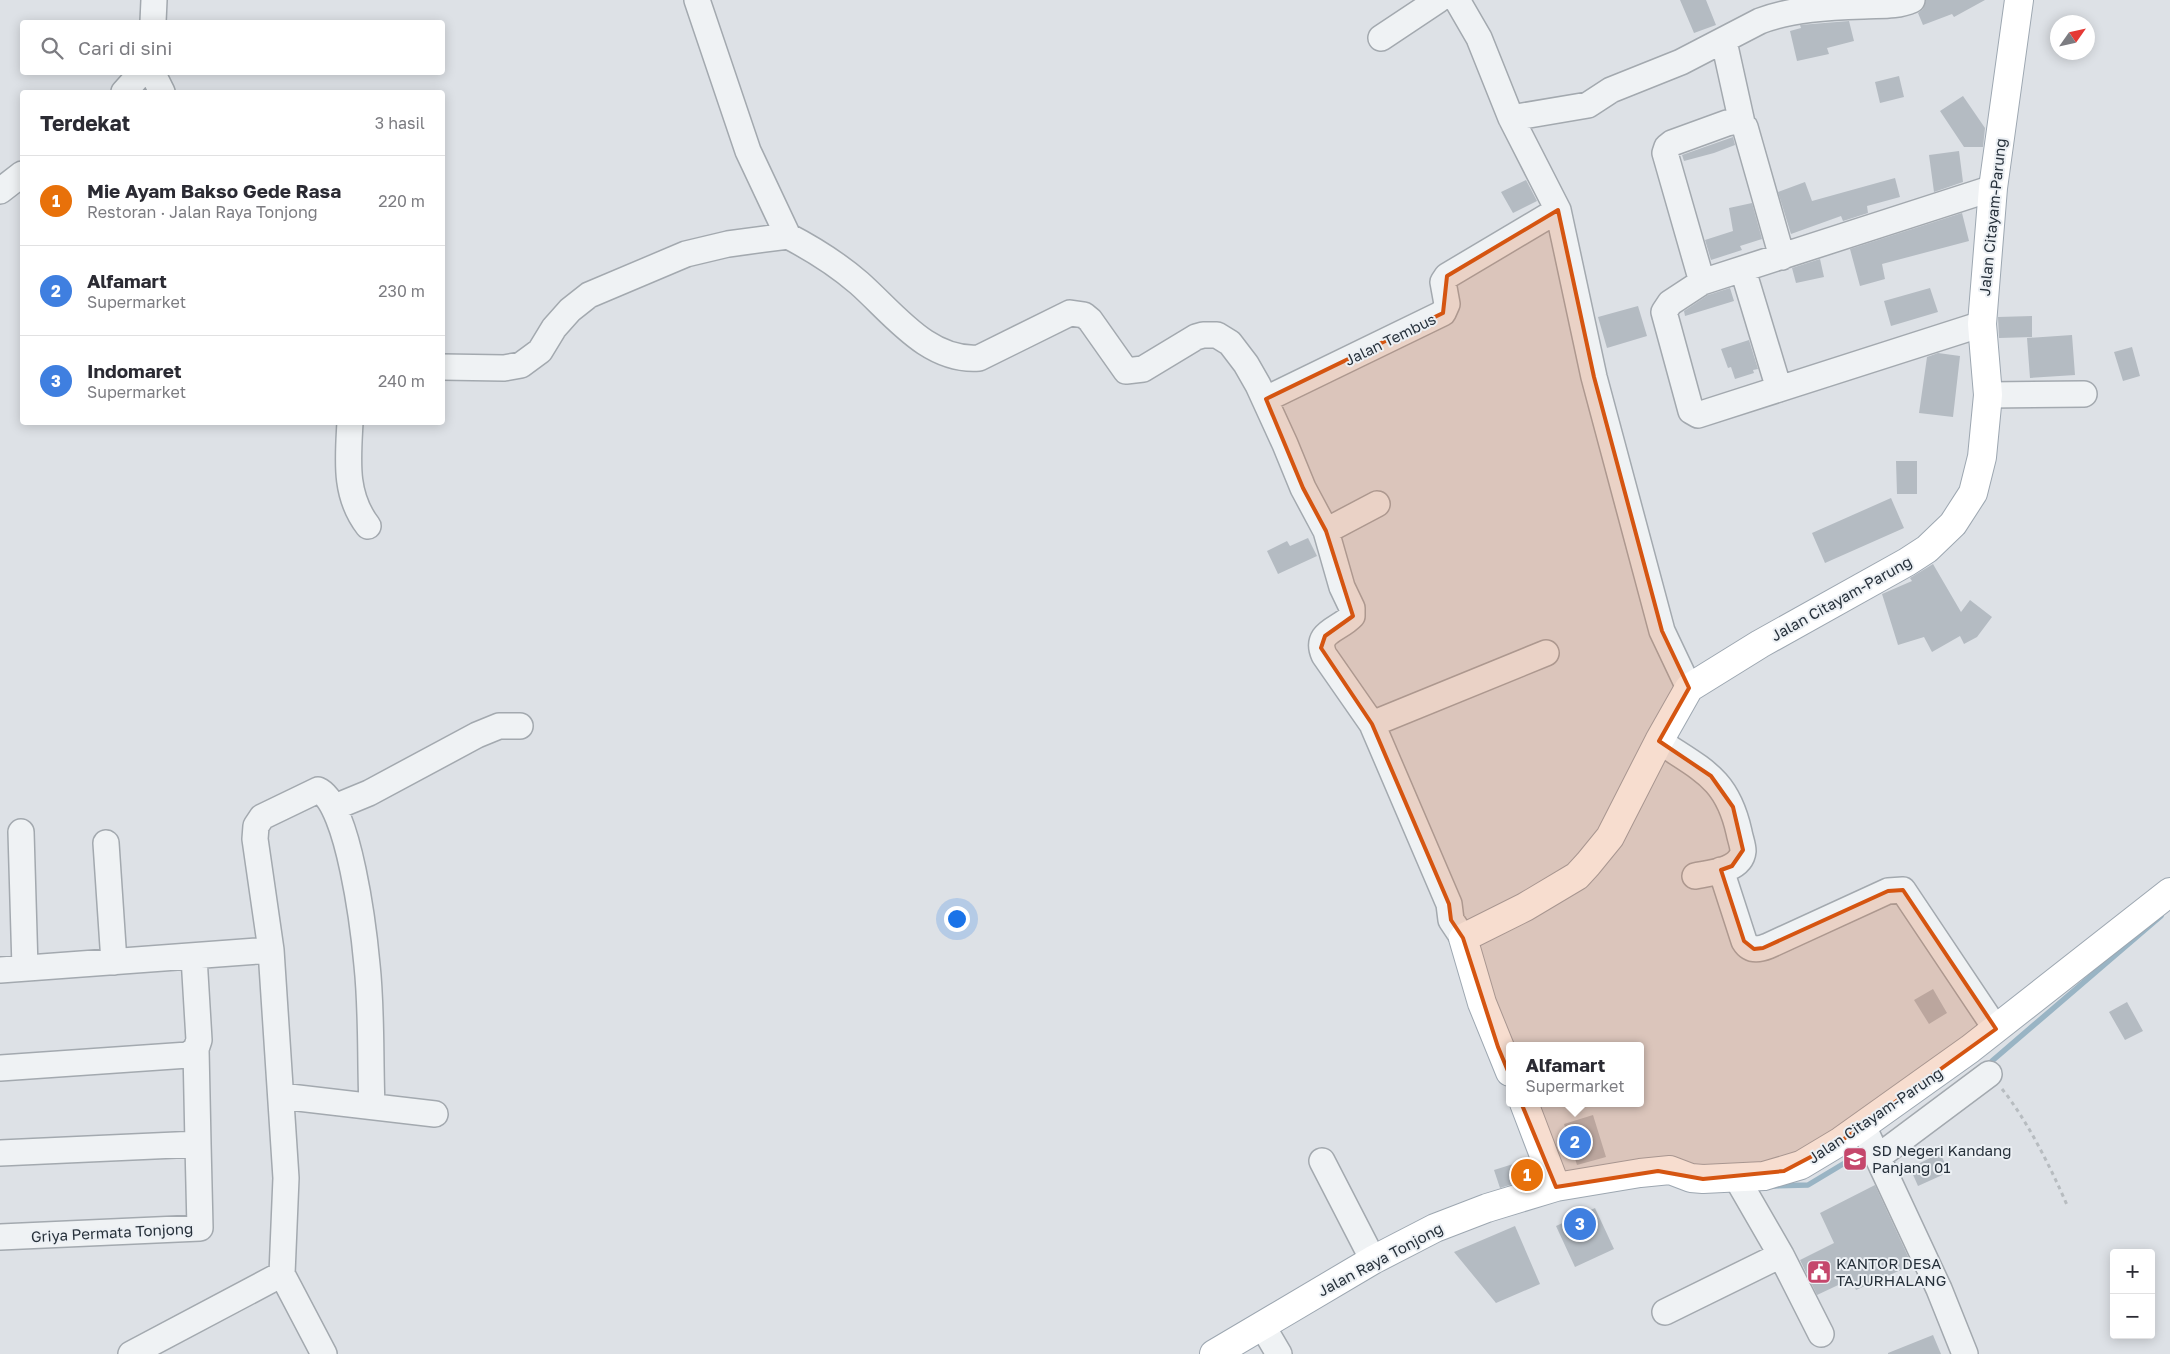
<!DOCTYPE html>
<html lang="id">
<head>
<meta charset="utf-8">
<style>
  body { margin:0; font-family:"Golos Text",sans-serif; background:#f2f2f3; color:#2b2b33 }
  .controls { position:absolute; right:15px; bottom:15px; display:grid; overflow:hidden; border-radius:5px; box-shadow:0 2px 12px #0003 }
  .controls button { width:45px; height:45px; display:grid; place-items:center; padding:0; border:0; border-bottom:1px solid #e1e1e2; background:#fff; color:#2b2b33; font:25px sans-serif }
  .compass { position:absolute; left:2050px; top:15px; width:45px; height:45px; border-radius:50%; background:#fff; box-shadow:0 2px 12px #0003; rotate:56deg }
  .you { position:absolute; left:956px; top:918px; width:18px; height:18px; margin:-12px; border:4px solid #fff; border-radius:50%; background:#1a73e8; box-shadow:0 0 0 8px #1a73e833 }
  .badge { display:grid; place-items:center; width:32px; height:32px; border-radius:50%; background:#c5476c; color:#fff; font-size:16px; font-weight:700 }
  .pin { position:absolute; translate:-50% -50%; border:2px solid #fff; box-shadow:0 1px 5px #0006 }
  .popup { position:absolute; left:1506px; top:1042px; width:138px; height:65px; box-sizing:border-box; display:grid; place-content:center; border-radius:5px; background:#fff; filter:drop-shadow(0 1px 4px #0005); font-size:16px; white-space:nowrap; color:#7c7c81 }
  .popup b { font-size:19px; color:#2b2b33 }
  .popup::after { content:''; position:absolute; left:50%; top:100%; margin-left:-10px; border:10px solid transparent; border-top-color:#fff }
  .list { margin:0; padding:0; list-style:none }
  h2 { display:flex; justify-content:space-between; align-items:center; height:65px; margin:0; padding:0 20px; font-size:21px }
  h2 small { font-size:16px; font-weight:400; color:#7c7c81 }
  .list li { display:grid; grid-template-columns:32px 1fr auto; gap:15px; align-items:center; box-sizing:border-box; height:90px; padding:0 20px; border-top:1px solid #e1e1e2 }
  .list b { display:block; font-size:19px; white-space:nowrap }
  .list p { margin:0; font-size:16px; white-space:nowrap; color:#7c7c81 }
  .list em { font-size:16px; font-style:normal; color:#7c7c81 }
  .icon { flex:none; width:28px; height:28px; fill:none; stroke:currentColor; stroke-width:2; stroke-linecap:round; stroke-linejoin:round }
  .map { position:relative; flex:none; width:2170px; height:1354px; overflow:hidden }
  .search { position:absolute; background:#fff; box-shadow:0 2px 12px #0003; left:20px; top:20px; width:425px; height:55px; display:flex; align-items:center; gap:12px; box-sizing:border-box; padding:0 18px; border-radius:5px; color:#7c7c81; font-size:19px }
  .panel { position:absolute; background:#fff; box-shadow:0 2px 12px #0003; left:20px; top:90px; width:425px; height:335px; border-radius:5px }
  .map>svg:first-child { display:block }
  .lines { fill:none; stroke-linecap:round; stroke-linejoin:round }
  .stream { stroke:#99b4c4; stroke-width:5.5 }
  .building { fill:#b4bbc2 }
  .minor-casing { stroke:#a3a9af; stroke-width:28 }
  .major-casing { stroke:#9da7b1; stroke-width:30 }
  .path { stroke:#b7bcc0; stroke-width:3; stroke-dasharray:4 4; stroke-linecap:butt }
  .minor { stroke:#eff2f4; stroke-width:25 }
  .major { stroke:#fff; stroke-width:28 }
  .marked { fill:#d55511; fill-opacity:0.2; stroke:#d55511; stroke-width:4; stroke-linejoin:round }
  .labels { text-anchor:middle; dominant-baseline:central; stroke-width:4; stroke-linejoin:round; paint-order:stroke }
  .street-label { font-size:15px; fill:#27313b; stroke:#ecf0f4 }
  .poi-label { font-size:15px; fill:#27313b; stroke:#ecf0f4; text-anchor:start }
</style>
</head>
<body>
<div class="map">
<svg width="2170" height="1354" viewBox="0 0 2170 1354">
  <rect width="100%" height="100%" fill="#dde1e6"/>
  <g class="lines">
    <!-- stream -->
    <path class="stream" d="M1992,1061L2161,916
      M1772,1186L1808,1185L1868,1149"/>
  </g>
  <!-- building -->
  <path class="building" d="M1680,0H1706L1716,25L1694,33Z
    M1926,0H1985L1954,17L1952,14L1923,25L1918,13L1923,9Z
    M1849,21L1854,41L1827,48L1829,54L1797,61L1790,31L1801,28L1800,25Z
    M1899,76L1904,97L1880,103L1875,82Z
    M1963,96L1985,128L1983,147H1964L1940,111Z
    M1733,137L1735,145L1714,153L1684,161L1682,155Z
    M1959,151L1963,182L1934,192L1929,155Z
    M1895,178L1900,197L1867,206L1868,213L1843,221L1841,216L1791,234L1778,192L1805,182L1812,201Z
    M1526,180L1537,201L1513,213L1501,192Z
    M1752,203L1762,239L1740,246L1742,250L1711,260L1705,240L1733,231L1729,208Z
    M1962,213L1969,241L1882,264L1885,279L1860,286L1850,249Z
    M1820,259L1824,277L1796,283L1792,268Z
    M1730,288L1734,301L1685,316L1684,311L1708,295Z
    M1930,288L1938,312L1891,326L1884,301Z
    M1638,306L1647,336L1607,348L1598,317Z
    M2032,316V337L1999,338L1998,317Z
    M2072,335L2075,375L2030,378L2027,338Z
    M1749,340L1758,369L1753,370L1754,373L1735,379L1731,367L1728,368L1721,349Z
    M2132,347L2140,376L2123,381L2114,352Z
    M1938,353L1960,356L1953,417L1919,413L1927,357Z
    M1896,461H1917V494H1897Z
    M1891,498L1904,528L1825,563L1812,533Z
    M1308,538L1317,556L1278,574L1267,551L1287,541L1290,546Z
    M1933,564L1961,612L1970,600L1992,617L1977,637L1964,644L1960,636L1932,652L1924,637L1898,645L1882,594L1912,581L1910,578Z
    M1933,989L1947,1013L1929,1024L1914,1000Z
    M2127,1002L2143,1031L2125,1040L2109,1012Z
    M1593,1115L1606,1157L1577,1165L1564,1124Z
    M1940,1153L1949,1172L1918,1186L1910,1168Z
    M1529,1159L1535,1177L1500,1188L1494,1170Z
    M1875,1185L1912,1265L1856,1290L1851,1279L1817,1295L1800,1260L1834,1243L1820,1213Z
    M1595,1208L1614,1249L1575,1267L1556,1226Z
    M1515,1226L1540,1284L1496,1303L1454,1252Z
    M1933,1335L1941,1354H1888V1353Z"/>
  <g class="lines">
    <defs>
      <path id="minor" d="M1457,0L1479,38L1511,118L1558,210L1594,377L1662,631L1689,688
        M153,22L154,0
        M1381,38L1438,0
        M1725,46L1742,123
        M152,72L162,92
        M124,92L142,72
        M1511,118L1588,105L1611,90L1681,62L1760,21C1792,9 1829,7 1863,6C1880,5 1896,7 1912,0
        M0,191L22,174
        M788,236C813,249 837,264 859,283C893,313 928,362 979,358L1070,313L1084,315L1090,320L1126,371L1143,369L1196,337L1203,335H1217L1230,343L1246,364L1258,385L1285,444L1303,488L1326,531L1342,587L1352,608V616C1339,630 1314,632 1324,655L1372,724L1449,904L1451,920L1463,938
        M1743,270L1779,389
        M1702,282L1665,153L1667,147L1672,143L1727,123L1737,121L1745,127L1782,257
        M1982,324L1698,415L1691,411L1664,312L1670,303L1702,282L1993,188
        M442,367L504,368L521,365L540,351L554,328L570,310L589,295L686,254L728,244L788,236L748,151L697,0
        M1988,395L2084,394
        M1266,399L1443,313L1447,304L1443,282L1447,276L1558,210
        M350,422C348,460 344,495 368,526
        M1326,531L1377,504
        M1372,724L1546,653
        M1659,741C1702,770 1727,778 1739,832C1740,838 1743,845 1743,851C1741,871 1709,873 1695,876
        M335,807L369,793L477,735L499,726H520
        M21,832L25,968
        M106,843L114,962
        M1721,870L1744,941C1750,951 1758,950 1768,946L1888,891L1903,890L1996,1029
        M271,950L255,839L256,826L262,817L318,790C349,803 364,932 367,965C372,1011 370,1061 372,1106
        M0,970L271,950L286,1178L282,1274L324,1354
        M0,1068L188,1055L196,1049L199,1040L194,957
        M281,1096L435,1114
        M1863,1126L1939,1289L1965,1354
        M0,1153L198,1144L196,1049
        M1878,1157L1989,1074
        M1322,1161L1373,1260
        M1736,1177L1781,1255L1821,1334
        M0,1237L200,1228L198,1144
        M1665,1312L1781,1255
        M1262,1325L1279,1354
        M131,1354L282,1274"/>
      <path id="major" d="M1510,1072L1482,1003L1463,938L1525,907L1577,876L1588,864L1610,837L1659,741L1689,688L1760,644L1907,562L1927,549L1953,524L1973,493L1982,457L1988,395L1982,324L1993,188L2019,0
        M1524,1103L1556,1187
        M1214,1354L1373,1260L1435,1228L1487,1208L1556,1187L1640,1173L1670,1170L1691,1178L1703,1179L1764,1176L1801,1165L1841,1141L1970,1049L2170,892"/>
    </defs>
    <!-- minor casing -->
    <use href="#minor" class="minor-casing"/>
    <!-- major casing -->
    <use href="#major" class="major-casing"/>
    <!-- path -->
    <path class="path" d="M2002,1089C2027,1120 2051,1168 2067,1205"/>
    <!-- minor -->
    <use href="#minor" class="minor"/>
    <!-- major -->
    <use href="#major" class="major"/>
  </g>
  <!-- marked area -->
  <path class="marked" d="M1558,210L1594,377L1662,631L1689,688L1659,741L1711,776L1733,807L1743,850L1732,866L1721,870L1744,941L1754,949L1763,948L1888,891L1903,890L1996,1029L1841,1141L1784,1171L1703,1179L1658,1171L1556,1187L1498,1047L1463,938L1451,920L1449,904L1372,724L1321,648L1325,636L1353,616L1326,531L1303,488L1266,399L1443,313L1447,276Z"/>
  <!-- icons -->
  <defs>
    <symbol id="school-square" viewBox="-11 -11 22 22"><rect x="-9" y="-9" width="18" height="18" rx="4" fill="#c5476c" stroke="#ecf0f4"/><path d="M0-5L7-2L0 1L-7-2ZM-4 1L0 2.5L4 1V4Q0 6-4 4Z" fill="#fff"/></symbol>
    <symbol id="civic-square" viewBox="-11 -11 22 22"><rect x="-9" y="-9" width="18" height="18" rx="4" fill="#c5476c" stroke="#ecf0f4"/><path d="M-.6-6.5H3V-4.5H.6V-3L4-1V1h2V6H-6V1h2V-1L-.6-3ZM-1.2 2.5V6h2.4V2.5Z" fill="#fff"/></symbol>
  </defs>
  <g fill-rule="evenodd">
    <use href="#school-square" x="1841" y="1145" width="28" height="28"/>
    <use href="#civic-square" x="1805" y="1258" width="28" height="28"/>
  </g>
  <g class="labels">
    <!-- street labels -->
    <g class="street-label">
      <text transform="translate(1992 217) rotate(-84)">Jalan Citayam-Parung</text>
      <text transform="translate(1390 339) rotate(-26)">Jalan Tembus</text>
      <text transform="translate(1841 598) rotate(-29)">Jalan Citayam-Parung</text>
      <text transform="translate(1875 1115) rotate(-34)">Jalan Citayam-Parung</text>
      <text transform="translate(112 1232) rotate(-3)">Griya Permata Tonjong</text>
      <text transform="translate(1380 1259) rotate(-28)">Jalan Raya Tonjong</text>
    </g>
    <!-- poi labels -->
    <g class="poi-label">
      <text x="1872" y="1150">SD Negeri Kandang<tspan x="1872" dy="17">Panjang 01</tspan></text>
      <text x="1836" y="1263">KANTOR DESA<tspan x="1836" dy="17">TAJURHALANG</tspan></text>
    </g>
  </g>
</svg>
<div class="controls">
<button>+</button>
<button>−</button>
</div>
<svg class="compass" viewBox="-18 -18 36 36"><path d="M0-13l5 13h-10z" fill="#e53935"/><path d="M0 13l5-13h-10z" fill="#7c7c81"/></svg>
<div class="you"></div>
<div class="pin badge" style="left:1527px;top:1175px;background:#e8710a">1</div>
<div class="pin badge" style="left:1575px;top:1142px;background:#3f7fe0">2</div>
<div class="popup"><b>Alfamart</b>Supermarket</div>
<div class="pin badge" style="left:1580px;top:1224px;background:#3f7fe0">3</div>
<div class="search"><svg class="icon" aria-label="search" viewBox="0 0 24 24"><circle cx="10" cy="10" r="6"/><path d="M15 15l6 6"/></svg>Cari di sini</div>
<section class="panel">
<h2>Terdekat<small>3 hasil</small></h2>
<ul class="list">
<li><span class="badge" style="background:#e8710a">1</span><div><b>Mie Ayam Bakso Gede Rasa</b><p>Restoran · Jalan Raya Tonjong</p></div><em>220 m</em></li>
<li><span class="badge" style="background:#3f7fe0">2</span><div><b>Alfamart</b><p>Supermarket</p></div><em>230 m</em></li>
<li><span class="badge" style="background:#3f7fe0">3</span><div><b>Indomaret</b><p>Supermarket</p></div><em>240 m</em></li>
</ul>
</section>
</div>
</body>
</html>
